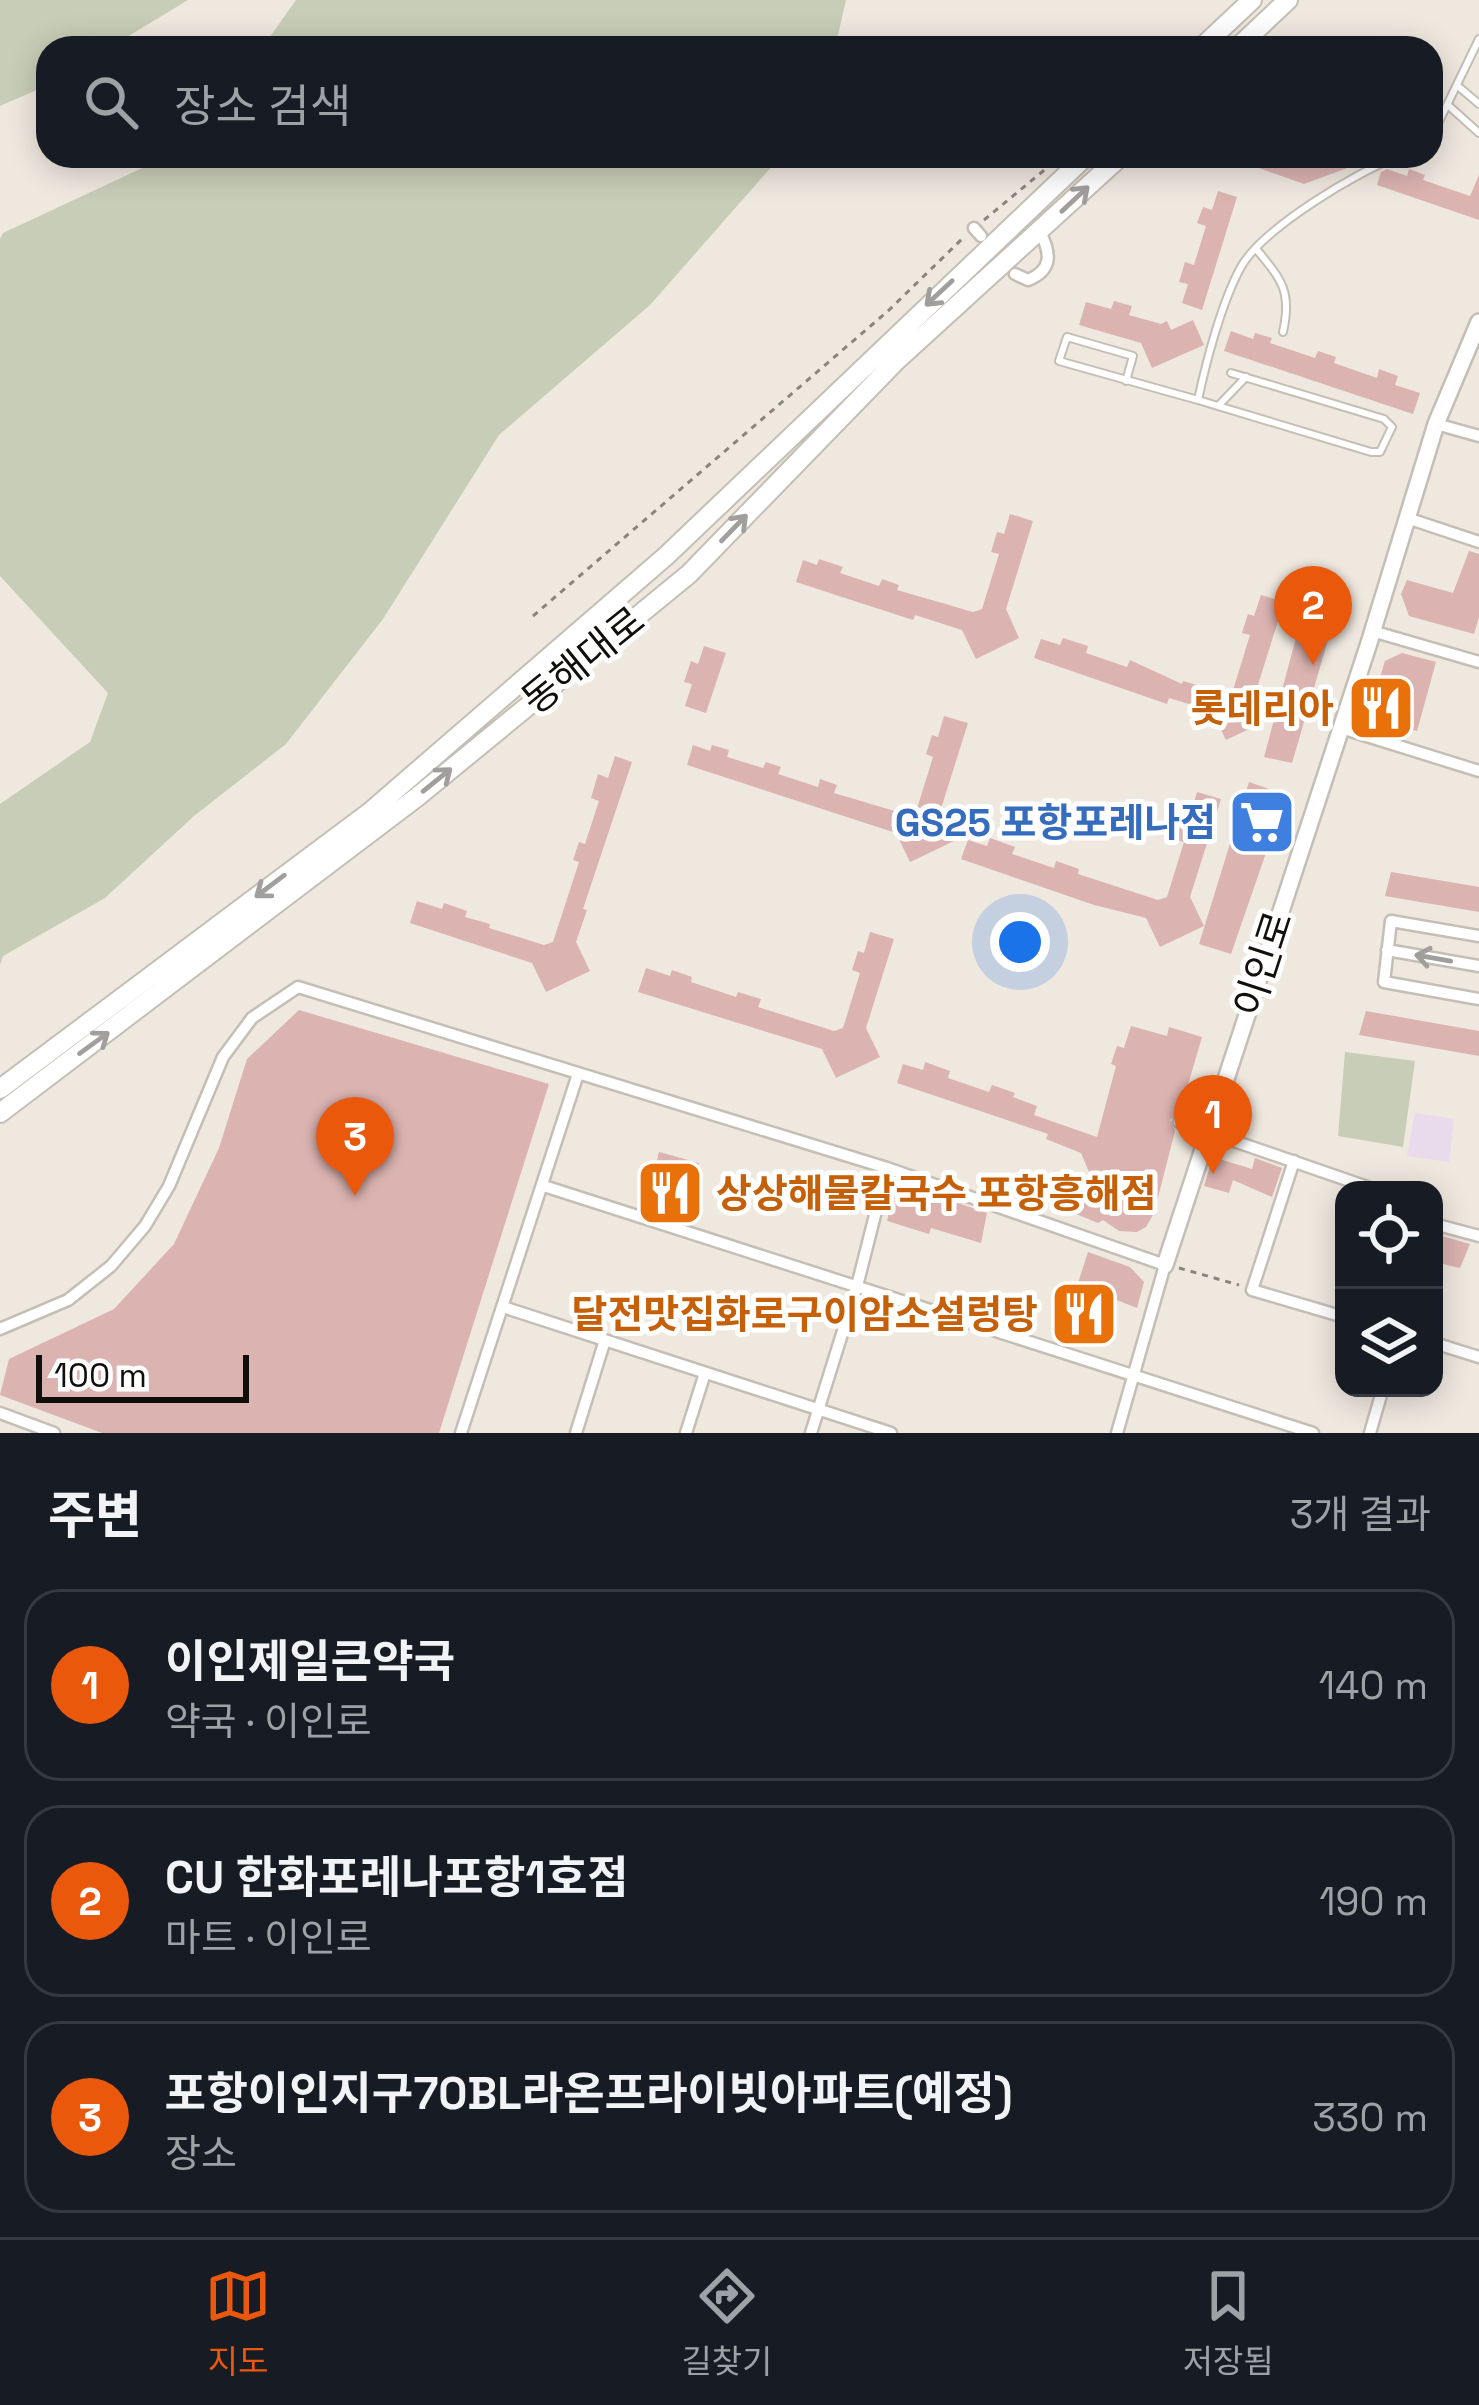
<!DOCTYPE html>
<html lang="ko">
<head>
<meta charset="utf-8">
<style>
  body { margin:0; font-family:"Space Grotesk","Noto Sans KR",sans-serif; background:#20242c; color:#f1f3f6 }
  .controls { position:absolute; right:36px; bottom:36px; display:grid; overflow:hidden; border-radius:24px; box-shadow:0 6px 30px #0003 }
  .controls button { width:108px; height:108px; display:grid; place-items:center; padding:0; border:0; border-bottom:3px solid #363941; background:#171b24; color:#f1f3f6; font:60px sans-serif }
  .scale { position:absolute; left:36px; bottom:30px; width:213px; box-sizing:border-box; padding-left:12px; border:6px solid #110f0b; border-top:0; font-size:33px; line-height:42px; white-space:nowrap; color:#110f0b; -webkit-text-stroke:9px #fff; paint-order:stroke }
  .you { position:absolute; left:1020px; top:942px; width:42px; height:42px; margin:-30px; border:9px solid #fff; border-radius:50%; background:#1a73e8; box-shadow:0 0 0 18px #1a73e833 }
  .badge { display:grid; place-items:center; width:78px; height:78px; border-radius:50%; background:#ea580c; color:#fff; font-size:39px; font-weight:700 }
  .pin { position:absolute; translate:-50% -99px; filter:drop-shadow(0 3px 6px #0008) }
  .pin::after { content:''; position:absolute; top:63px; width:42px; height:36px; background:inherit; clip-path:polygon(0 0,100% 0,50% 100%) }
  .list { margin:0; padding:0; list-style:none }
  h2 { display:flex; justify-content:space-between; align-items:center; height:156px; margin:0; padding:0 48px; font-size:51px }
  h2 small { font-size:39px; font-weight:400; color:#9ea1a6 }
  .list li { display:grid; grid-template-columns:78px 1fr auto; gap:36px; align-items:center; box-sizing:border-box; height:192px; margin:0 24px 24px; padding:0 24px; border:3px solid #363941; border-radius:36px }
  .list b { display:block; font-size:45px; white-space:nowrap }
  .list p { margin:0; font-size:39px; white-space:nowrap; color:#9ea1a6 }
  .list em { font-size:39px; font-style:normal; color:#9ea1a6 }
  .icon { flex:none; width:66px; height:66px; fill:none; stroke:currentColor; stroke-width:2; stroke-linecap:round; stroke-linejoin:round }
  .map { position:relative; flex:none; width:1479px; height:1433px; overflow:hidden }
  .search { position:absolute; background:#171b24; box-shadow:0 6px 30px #0003; left:36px; right:36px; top:36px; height:132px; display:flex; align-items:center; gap:30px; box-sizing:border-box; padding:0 42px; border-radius:36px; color:#9ea1a6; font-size:45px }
  .sheet { height:804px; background:#171b24 }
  nav { display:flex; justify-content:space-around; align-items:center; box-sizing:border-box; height:168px; border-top:3px solid #363941; background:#171b24; font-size:33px; color:#9ea1a6 }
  nav a { display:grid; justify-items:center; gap:6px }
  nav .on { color:#ea580c }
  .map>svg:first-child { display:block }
  .education { fill:#e9daec }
  .green { fill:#c8cdb7 }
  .building { fill:#dbb3b1 }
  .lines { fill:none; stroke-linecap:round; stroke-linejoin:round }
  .lane-casing { stroke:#c5beb5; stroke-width:10 }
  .street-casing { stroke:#c5beb5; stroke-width:15 }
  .secondary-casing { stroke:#c5beb5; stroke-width:20 }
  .primary-casing { stroke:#c5beb5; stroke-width:22 }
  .path { stroke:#89857e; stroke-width:3; stroke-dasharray:6 6; stroke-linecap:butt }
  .lane { stroke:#fff; stroke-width:6 }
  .street { stroke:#fff; stroke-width:10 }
  .secondary { stroke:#fff; stroke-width:15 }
  .primary { stroke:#fff; stroke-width:18 }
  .oneway { stroke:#a09f9d }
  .labels { text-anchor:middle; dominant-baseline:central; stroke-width:10; stroke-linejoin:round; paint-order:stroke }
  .street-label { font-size:39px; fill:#110f0b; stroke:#fff }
  .food-label { font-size:39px; font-weight:bold; fill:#c56008; stroke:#fff; text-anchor:end }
  .shop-label { font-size:39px; font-weight:bold; fill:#366cbe; stroke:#fff; text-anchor:end }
</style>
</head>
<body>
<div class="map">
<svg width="1479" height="1433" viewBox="0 0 1479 1433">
  <rect width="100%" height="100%" fill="#efe8df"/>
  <!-- education -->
  <path class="education" d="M1415,1113L1454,1119L1449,1162L1407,1156Z"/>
  <!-- green -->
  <path class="green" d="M0,0H188L109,48H48V85L0,106Z
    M296,0H846L835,48H262Z
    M168,156H781L650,305L499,435L383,619L286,744L194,816L105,898L3,956L0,965V804L90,742L108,693L0,576V239L3,233Z
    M1345,1052L1415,1061L1403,1147L1338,1136Z"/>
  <!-- building -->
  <path class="building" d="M1225,156L1307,159L1380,156L1304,184Z
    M1387,169L1407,176L1409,169L1425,175L1423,180L1470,196L1479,175V220L1377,185L1381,172Z
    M1218,191L1237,197L1202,310L1182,303L1188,284L1179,282L1185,262L1194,265L1206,226L1197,223L1203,207L1212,210Z
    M1114,301L1132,306L1129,315L1161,324L1167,321L1171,330L1193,320L1204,345L1152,368L1141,343L1079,325L1086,302L1111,309Z
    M1231,331L1253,339L1255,333L1272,338L1270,343L1315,358L1318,351L1336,357L1334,363L1377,378L1379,369L1398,376L1395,385L1420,393L1413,414L1224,351Z
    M1010,514L1033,521L1006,609L1019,638L976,659L962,630L915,615L913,620L796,582L803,560L817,565L819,559L843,567L840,573L879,586L882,579L899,585L897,590L973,612L982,609L999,554L991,552L997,532L1004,534Z
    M1469,551L1479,554V617L1474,634L1409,616L1401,594L1407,580L1453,593Z
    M1261,595L1284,602L1256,691L1270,719L1226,740L1212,711L1169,698L1167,704L1034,658L1041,639L1060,645L1063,638L1088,646L1086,653L1127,667L1130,660L1182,684L1183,681L1224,693L1233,690L1250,635L1242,633L1248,614L1254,616Z
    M1300,623L1330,633L1292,763L1264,757Z
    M704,646L726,653L706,713L685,706L692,684L684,682L691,661L698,664Z
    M1402,653L1436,662L1417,731L1374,719L1370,710L1385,661Z
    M944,716L968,723L940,812L954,841L910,862L896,833L687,765L693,745L710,751L712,745L729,750L727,757L763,768L766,762L781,767L778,774L818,787L820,779L837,785L834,793L908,815L916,812L933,757L926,754L932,735L938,737Z
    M615,756L632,762L583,909L587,910L576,942L590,971L546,992L532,963L410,923L417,901L442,909L444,903L467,911L465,917L490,924L489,928L544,945L553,942L579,862L573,860L579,842L585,844L599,801L591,798L598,774L608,778Z
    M1249,782L1286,795L1231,954L1199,944Z
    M1197,792L1221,799L1190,897L1204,926L1160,947L1146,918L1094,905L961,859L968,840L987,846L990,838L1015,847L1012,854L1054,868L1056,861L1079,869L1078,874L1158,900L1167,897L1184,842L1176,840L1182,820L1188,822Z
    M1391,872L1479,887V912L1385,896Z
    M870,932L894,939L866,1028L880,1057L836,1078L822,1049L638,992L646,968L670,976L672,970L692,977L691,982L736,997L738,992L761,999L758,1007L834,1031L843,1028L860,973L852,970L858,951L864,953Z
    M299,1010L549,1084L439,1433H102L0,1395L9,1359L114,1309L174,1244L219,1148L247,1059Z
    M1366,1011L1479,1031V1056L1359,1035Z
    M1131,1026L1167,1036L1169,1027L1202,1037L1180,1112L1170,1120L1175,1131L1154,1213L1146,1227L1137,1232L1119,1231L1103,1220L1098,1223L1057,1206L1067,1171L1092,1179L1081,1153L1046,1139L1048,1134L897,1083L903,1064L923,1070L925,1062L950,1071L948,1078L989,1092L992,1085L1015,1093L1013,1097L1037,1106L1034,1115L1097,1137L1116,1066L1111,1064L1117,1046L1124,1048Z
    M659,1152L699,1163L689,1205L649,1194Z
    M1213,1157L1252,1169L1255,1158L1282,1168L1272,1197L1233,1180L1229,1193L1204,1186Z
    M909,1186L987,1213L981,1243L931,1228L929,1234L887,1221L894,1190Z
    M1442,1236L1470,1244L1460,1268L1434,1262V1240Z
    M1088,1252L1130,1267L1144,1282L1137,1308L1109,1297L1097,1334L1065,1323Z"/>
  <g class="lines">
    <defs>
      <path id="lane" d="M1459,87L1479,104
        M1449,106L1479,133
        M1431,138L1479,39
        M1257,250C1282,280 1292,292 1283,332
        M1126,381L1133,356L1067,337L1059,361L1198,400C1206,362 1222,301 1241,267C1262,229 1359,170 1400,156
        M1198,400L1371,452H1380L1392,427L1384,419L1231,373
        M1219,405L1246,377"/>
      <path id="street" d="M974,228L981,236
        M1015,274L1028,280C1053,270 1051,253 1040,232
        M1436,424L1479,436
        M1407,518L1479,542
        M1372,631L1479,662
        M1341,728L1479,771
        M1479,936L1391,921L1384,982L1479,999
        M1387,950L1479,966
        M1179,1122L1376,1190
        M1294,1161L1252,1290L1344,1317
        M544,1186L1313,1433
        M1434,1224L1479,1236
        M503,1307L891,1433
        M0,1329L68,1300L111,1266L145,1226L169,1186L223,1057L252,1018L298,987L887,1168L1165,1265L1117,1433
        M1434,1343L1479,1357
        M0,1413L54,1433
        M461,1433L578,1074
        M576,1433L605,1340
        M686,1433L705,1373
        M811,1433L857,1286L887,1168
        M1370,1433L1383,1388"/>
      <path id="secondary" d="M1165,1265L1369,643L1436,424L1479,322"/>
      <path id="primary" d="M1201,48L1252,0
        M1237,48L1288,0
        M0,1089L370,812L666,556L1086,156
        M0,1113L417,797L689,574L897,360L1121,156"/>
    </defs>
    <!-- lane casing -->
    <use href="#lane" class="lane-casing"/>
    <!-- street casing -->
    <use href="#street" class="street-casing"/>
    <!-- secondary casing -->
    <use href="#secondary" class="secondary-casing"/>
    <!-- primary casing -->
    <use href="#primary" class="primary-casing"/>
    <!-- path -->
    <path class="path" d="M984,220L1060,157
      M533,616L888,311L963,238
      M1179,1268L1239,1285"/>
    <!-- lane -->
    <use href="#lane" class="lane"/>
    <!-- street -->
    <use href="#street" class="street"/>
    <!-- secondary -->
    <use href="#secondary" class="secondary"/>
    <!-- primary -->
    <use href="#primary" class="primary"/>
  </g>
  <!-- one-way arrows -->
  <defs><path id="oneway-shaft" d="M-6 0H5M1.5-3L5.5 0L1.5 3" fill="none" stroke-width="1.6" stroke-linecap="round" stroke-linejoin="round" transform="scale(3)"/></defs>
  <g class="oneway">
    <use href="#oneway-shaft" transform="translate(1075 199) rotate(-43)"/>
    <use href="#oneway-shaft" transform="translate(939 293) rotate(137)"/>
    <use href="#oneway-shaft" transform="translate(734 528) rotate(-46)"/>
    <use href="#oneway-shaft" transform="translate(437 780) rotate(-39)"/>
    <use href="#oneway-shaft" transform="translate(270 886) rotate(143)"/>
    <use href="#oneway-shaft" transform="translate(1433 958) rotate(-170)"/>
    <use href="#oneway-shaft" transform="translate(94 1043) rotate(-36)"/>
  </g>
  <!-- icons -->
  <defs>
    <symbol id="restaurant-square" viewBox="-11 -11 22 22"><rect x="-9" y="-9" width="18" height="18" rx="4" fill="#e8710a" stroke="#fff"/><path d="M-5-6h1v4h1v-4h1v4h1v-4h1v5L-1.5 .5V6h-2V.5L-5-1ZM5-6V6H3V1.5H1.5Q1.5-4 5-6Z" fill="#fff"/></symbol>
    <symbol id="supermarket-square" viewBox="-11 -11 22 22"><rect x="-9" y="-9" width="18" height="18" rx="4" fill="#3f7fe0" stroke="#fff"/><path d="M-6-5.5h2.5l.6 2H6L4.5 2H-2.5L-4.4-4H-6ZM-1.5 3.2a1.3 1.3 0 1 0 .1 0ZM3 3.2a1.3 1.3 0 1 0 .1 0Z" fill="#fff"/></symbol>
  </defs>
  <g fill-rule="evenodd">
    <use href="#restaurant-square" x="1343" y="670" width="76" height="76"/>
    <use href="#supermarket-square" x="1224" y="784" width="76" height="76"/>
    <use href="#restaurant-square" x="632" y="1155" width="76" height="76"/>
    <use href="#restaurant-square" x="1046" y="1276" width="76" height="76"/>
  </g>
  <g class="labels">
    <!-- street labels -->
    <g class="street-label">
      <text transform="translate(583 660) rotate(-39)">동해대로</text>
      <text transform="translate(1263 964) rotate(-72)">이인로</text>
    </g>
    <!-- food labels -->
    <g class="food-label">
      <text x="1334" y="708">롯데리아</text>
      <text x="716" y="1193" text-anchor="start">상상해물칼국수 포항흥해점</text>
      <text x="1038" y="1314">달전맛집화로구이암소설렁탕</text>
    </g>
    <!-- shop labels -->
    <g class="shop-label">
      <text x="1216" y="822">GS25 포항포레나점</text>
    </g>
  </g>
</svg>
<div class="controls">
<button><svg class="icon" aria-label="locate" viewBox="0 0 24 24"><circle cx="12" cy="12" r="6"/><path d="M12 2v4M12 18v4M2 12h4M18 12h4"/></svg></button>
<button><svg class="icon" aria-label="layers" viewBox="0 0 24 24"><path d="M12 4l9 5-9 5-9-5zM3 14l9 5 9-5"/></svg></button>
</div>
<div class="scale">100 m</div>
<div class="you"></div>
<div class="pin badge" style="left:1213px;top:1174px">1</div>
<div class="pin badge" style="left:1313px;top:665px">2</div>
<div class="pin badge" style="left:355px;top:1196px">3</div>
<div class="search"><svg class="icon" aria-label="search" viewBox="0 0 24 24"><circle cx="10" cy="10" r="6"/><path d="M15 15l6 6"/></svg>장소 검색</div>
</div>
<section class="sheet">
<h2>주변<small>3개 결과</small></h2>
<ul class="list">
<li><span class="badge">1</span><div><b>이인제일큰약국</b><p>약국 · 이인로</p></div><em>140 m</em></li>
<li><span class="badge">2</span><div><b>CU 한화포레나포항1호점</b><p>마트 · 이인로</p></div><em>190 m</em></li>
<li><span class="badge">3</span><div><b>포항이인지구70BL라온프라이빗아파트(예정)</b><p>장소</p></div><em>330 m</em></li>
</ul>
</section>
<nav>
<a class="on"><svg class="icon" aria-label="map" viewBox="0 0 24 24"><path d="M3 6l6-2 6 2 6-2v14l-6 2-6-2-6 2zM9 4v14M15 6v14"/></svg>지도</a>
<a><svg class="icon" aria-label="directions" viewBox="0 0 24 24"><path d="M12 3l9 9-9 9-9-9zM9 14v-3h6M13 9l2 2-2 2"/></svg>길찾기</a>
<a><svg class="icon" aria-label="saved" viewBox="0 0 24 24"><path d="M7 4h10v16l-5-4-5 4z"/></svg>저장됨</a>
</nav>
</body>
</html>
